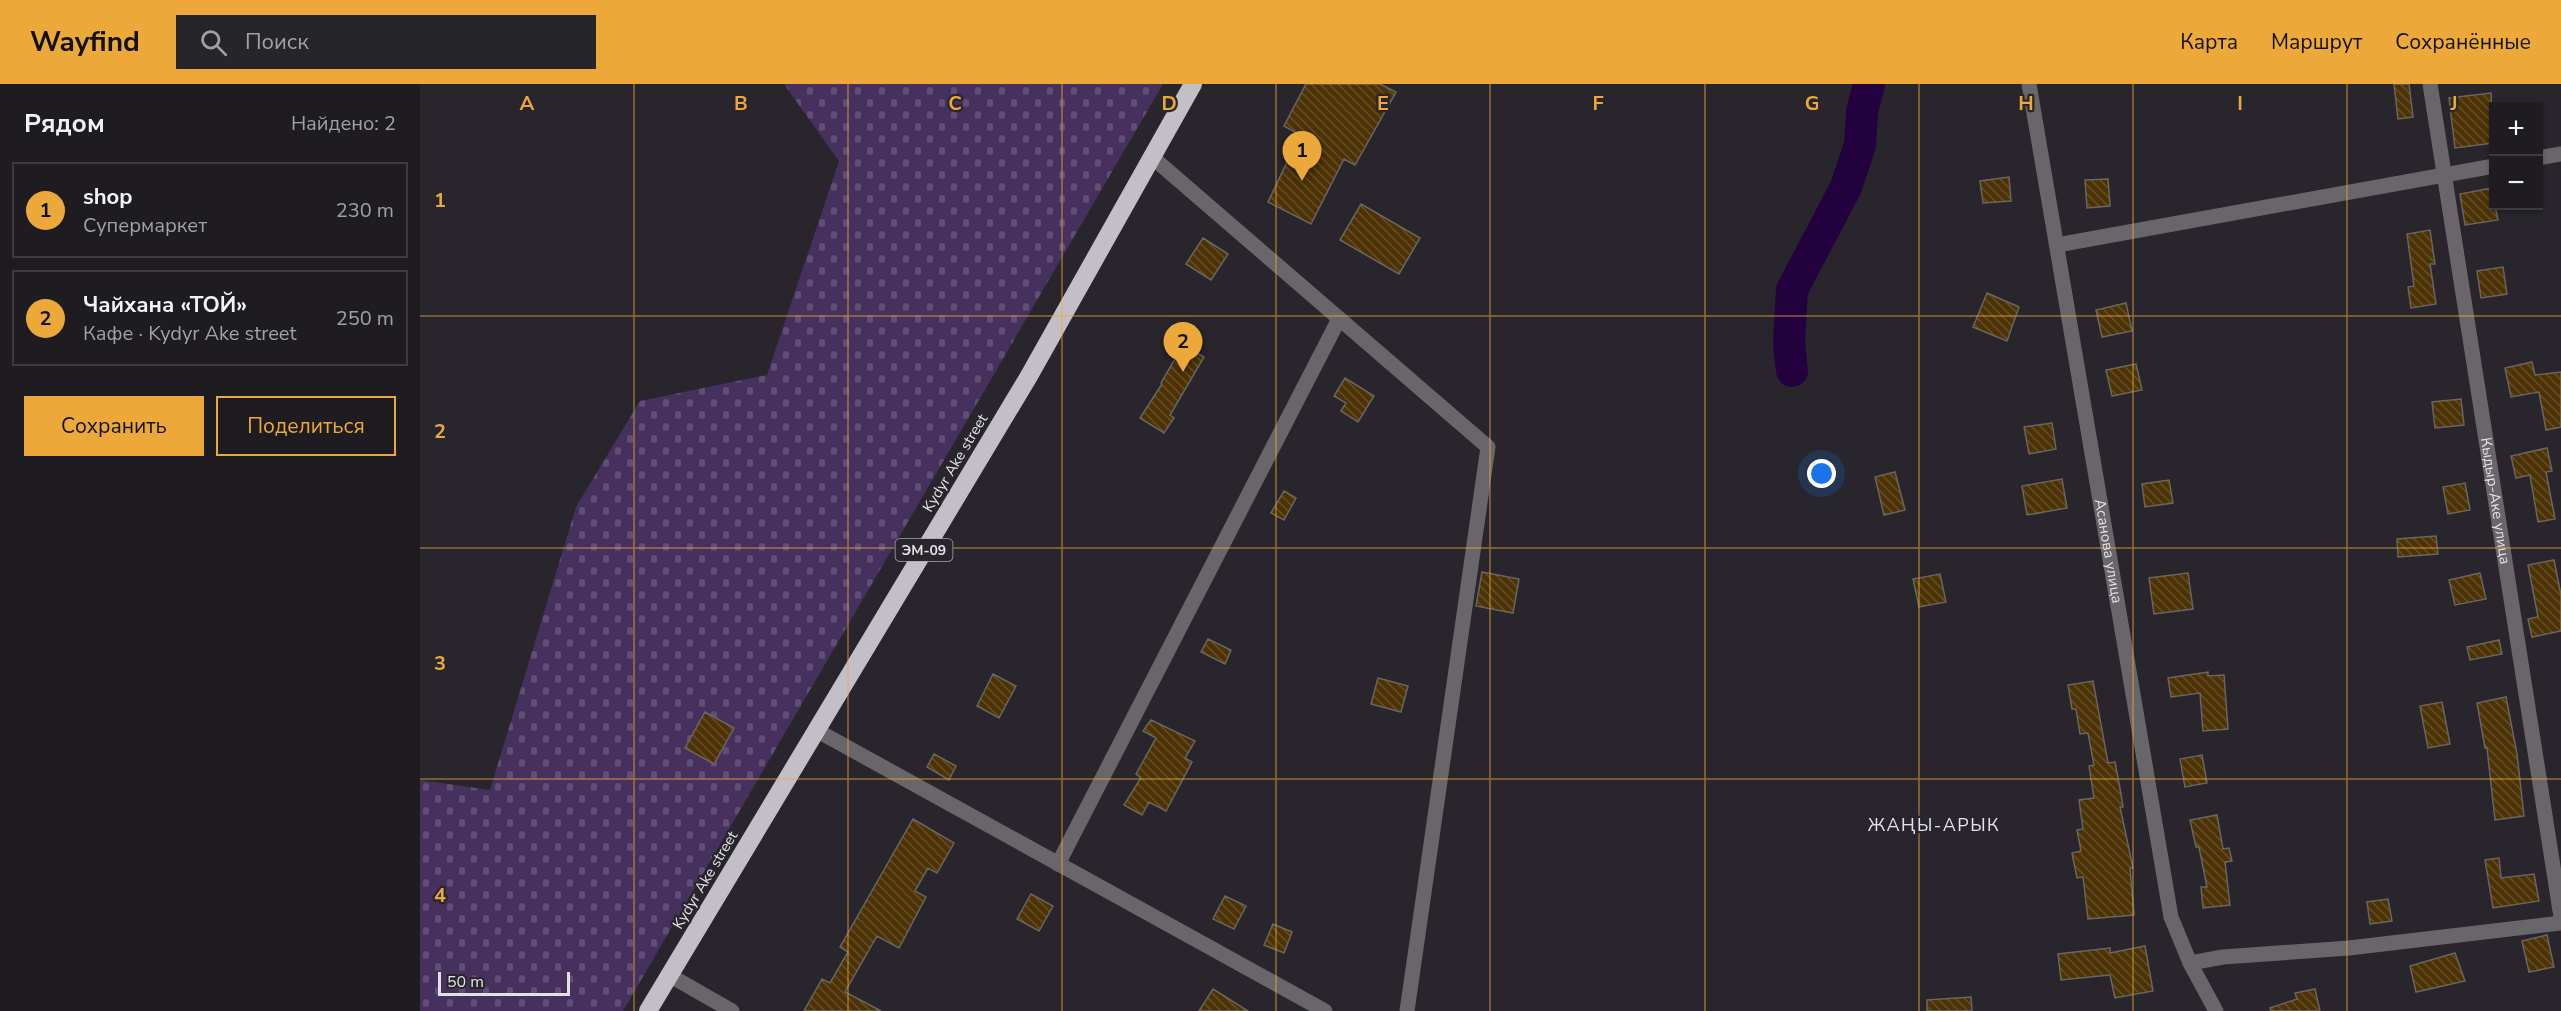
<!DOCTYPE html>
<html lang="ru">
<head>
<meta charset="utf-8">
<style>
  body { margin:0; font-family:"Nunito Sans",sans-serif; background:#26252a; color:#f1f3f6 }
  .controls { position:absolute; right:18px; top:18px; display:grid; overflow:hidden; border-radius:0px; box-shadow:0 2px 4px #0004 }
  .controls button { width:54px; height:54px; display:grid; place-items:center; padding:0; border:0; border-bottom:2px solid #3c3a3f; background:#1e1c21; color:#f1f3f6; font:30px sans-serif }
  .scale { position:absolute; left:18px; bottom:15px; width:132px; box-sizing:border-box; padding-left:6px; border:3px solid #e3e1e5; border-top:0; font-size:16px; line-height:21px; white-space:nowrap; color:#e3e1e5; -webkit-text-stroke:4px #28262c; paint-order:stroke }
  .you { position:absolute; left:1402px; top:390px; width:21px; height:21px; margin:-15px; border:4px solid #fff; border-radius:50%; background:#1a73e8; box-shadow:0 0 0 9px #1a73e833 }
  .badge { display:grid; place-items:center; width:39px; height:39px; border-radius:50%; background:#eca93a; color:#111; font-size:20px; font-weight:700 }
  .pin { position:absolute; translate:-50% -50px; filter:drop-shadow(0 2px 3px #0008) }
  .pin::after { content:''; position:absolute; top:32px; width:21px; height:18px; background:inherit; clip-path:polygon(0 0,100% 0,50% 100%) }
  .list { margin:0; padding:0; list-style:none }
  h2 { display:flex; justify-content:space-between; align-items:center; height:78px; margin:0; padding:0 24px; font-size:26px }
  h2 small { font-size:20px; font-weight:400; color:#a1a1a5 }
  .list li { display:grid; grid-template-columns:39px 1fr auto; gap:18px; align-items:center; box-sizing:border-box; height:96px; margin:0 12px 12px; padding:0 12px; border:2px solid #3c3a3f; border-radius:0px }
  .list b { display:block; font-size:22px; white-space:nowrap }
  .list p { margin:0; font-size:20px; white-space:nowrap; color:#a1a1a5 }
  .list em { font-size:20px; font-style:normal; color:#a1a1a5 }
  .actions { display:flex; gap:12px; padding:18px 24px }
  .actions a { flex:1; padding:14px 0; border:2px solid #eca93a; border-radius:0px; text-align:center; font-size:21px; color:#eca93a }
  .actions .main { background:#eca93a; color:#111 }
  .icon { flex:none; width:33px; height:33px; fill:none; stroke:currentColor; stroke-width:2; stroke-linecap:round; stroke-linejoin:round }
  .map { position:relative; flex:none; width:2141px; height:927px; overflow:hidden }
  header { display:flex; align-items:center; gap:36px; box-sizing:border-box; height:84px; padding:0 30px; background:#eca93a; color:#111 }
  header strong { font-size:28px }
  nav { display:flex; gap:33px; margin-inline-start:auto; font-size:21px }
  .search { width:420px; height:54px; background:#26252a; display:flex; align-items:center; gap:15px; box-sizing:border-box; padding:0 21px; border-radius:0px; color:#a1a1a5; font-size:22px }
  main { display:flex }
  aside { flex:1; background:#1e1c21 }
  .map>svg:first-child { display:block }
  .cemetery { fill:url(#cemetery-stones) }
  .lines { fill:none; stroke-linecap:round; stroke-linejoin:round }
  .river { stroke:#23003e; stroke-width:32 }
  .building { fill:url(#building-back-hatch); stroke:#6a665f; stroke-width:1.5 }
  .street { stroke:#68666a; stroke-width:15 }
  .highway { stroke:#c2bfc7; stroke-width:18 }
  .grid { fill:none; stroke:#eca93a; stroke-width:1.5; stroke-opacity:0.55 }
  .labels { text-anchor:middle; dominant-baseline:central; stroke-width:4.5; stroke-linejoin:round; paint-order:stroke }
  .shield { fill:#28262c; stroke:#aba9ae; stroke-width:1.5 }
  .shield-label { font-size:14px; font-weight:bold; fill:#e3e1e5 }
  .street-label { font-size:15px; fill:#e3e1e5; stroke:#28262c }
  .quarter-label { font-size:18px; letter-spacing:1.5px; fill:#e5e1e9; stroke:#28262c }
  .grid-label { font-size:20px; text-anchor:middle; font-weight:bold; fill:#eca93a; stroke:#28262c; stroke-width:4.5; stroke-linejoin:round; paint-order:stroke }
</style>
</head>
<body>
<header>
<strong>Wayfind</strong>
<div class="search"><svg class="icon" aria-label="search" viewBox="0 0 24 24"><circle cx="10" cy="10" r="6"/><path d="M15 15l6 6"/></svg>Поиск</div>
<nav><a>Карта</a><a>Маршрут</a><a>Сохранённые</a></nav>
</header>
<main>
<aside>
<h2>Рядом<small>Найдено: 2</small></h2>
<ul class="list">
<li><span class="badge">1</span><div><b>shop</b><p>Супермаркет</p></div><em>230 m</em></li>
<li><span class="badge">2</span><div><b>Чайхана «ТОЙ»</b><p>Кафе · Kydyr Ake street</p></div><em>250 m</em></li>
</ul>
<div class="actions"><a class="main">Сохранить</a><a>Поделиться</a></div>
</aside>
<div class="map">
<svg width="2141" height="927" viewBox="0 0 2141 927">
  <defs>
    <pattern id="cemetery-stones" width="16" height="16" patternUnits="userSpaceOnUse" patternTransform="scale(1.5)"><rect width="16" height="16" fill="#46305d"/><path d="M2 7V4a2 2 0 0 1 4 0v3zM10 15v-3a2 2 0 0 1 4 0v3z" fill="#614e74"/></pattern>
    <pattern id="building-back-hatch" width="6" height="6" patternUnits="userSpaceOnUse" patternTransform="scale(1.5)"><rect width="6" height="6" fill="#4c3204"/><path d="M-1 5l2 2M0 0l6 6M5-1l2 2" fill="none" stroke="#664f28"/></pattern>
  </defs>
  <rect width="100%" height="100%" fill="#28262c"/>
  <!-- cemetery -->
  <path class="cemetery" d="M364,0H743L203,927H0V696L70,706L156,423L220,317L347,291L419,77Z"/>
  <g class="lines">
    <!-- river -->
    <path class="river" d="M1372,287L1369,259L1372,206L1426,103L1440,61L1442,28L1449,0"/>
  </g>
  <!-- building -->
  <path class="building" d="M886,0H960L976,8L935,81L924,75L891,140L848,118L880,51L864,42Z
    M1974,0H1989L1993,33L1978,35Z
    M2071,9L2073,59L2035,64L2029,14Z
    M1589,93L1591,117L1563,119L1560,97Z
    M1688,95L1690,122L1667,124L1665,96Z
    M2072,104L2073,122H2075L2078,136L2045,141L2040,110Z
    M941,120L1000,154L979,190L920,156Z
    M2010,146L2015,180H2010L2016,220L1991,224L1988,203L1994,202L1987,150Z
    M783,154L808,170L791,196L766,180Z
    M2083,183L2087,210L2061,214L2057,187Z
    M1567,209L1599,223L1587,257L1553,243Z
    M1706,219L1712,247L1682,253L1676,226Z
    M763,261L784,273L750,331L754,334L744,349L720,334L742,300L741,299Z
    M2112,278L2115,291L2141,288V343L2126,346L2119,308L2091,313L2085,284Z
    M1716,280L1722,306L1692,312L1686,286Z
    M925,294L954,312L938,338L921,327L926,319L914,312Z
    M2041,315L2044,341L2015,344L2012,318Z
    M1632,339L1636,365L1609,370L1604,343Z
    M2127,364L2132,387L2126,388L2135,435L2118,438L2110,391L2096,394L2091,372Z
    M1475,388L1485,426L1464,431L1455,393Z
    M1642,395L1647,424L1607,431L1602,402Z
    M1749,396L1753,419L1725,423L1722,400Z
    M2045,399L2050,426L2028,430L2023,403Z
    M864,407L876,414L864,436L851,429Z
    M2016,452L2018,470L1978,473L1977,455Z
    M2134,476L2141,511V547L2112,553L2108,535L2118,533L2108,481Z
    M1062,488L1099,495L1093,529L1056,522Z
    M1768,489L1773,525L1734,530L1729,494Z
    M2060,489L2066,515L2035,521L2029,496Z
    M1520,490L1526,518L1499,523L1493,495Z
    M788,555L811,566L805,580L781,568Z
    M2079,556L2082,570L2050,576L2047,563Z
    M1788,588V592L1804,591L1808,645L1783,647L1780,609L1751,613L1748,594Z
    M573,590L596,602L579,634L557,622Z
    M958,594L988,602L981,628L951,620Z
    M1673,597L1688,679L1695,678L1701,710L1703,723H1700L1713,784H1710L1714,831L1668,835L1663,793L1657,794L1652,769L1661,767L1657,746L1663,745L1659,716L1674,714L1669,682L1674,681L1668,649L1660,650L1656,625H1652L1648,601Z
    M2086,613L2097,670L2104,732L2075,736L2067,664H2065L2057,619Z
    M2022,618L2030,660L2008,664L2000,622Z
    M285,628L314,644L294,680L265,664Z
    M731,636L775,657L765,674L772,678L746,727L729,718L722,731L704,721L721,694L716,690L736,654L723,647Z
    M514,670L536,682L529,696L507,683Z
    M1782,671L1787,699L1765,703L1760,675Z
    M1797,731L1803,765L1809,764L1812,777L1805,778L1810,821L1783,824L1781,803H1787L1779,763H1776L1770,736Z
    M493,735L534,759L517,789L508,784L495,807L506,813L479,864L457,852L425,908L461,927H384L402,895L410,899L428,868L420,863Z
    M2079,774L2081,794L2114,790L2119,817L2073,824L2065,776Z
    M611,810L633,822L619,847L597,835Z
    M805,812L826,822L814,845L793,835Z
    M1968,815L1972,837L1950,840L1947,818Z
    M853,840L872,848L864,869L844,861Z
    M2127,851L2134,883L2109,888L2102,857Z
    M1725,862L1733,907L1695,914L1690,891L1641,896L1638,870L1690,864V869Z
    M2035,869L2045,897L1996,908L1990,882Z
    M793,905L828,927H779Z
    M1895,905L1900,927H1851L1850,924L1877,915L1875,909Z
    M1551,913L1552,927H1507V916Z"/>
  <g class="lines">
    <!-- street -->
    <g class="street">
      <path id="s1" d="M1609,0L1751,833L1770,879L1796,927"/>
      <path id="s2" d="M2010,0L2141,833"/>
      <path d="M732,73L1068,363L987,927"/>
      <path d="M2118,74L2141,70"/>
      <path d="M1637,161L2074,82"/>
      <path d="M396,646L905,927"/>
      <path d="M638,780L919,235"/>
      <path d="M1770,879L1803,873L1929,864L2141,839"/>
      <path d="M249,891L312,927"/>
    </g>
    <!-- highway -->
    <path class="highway" d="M228,927L609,292L773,0"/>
  </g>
  <!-- grid -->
  <path class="grid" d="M214,0V927M428,0V927M642,0V927M856,0V927M1070,0V927M1285,0V927M1499,0V927M1713,0V927M1927,0V927M0,232H2141M0,464H2141M0,695H2141"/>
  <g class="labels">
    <!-- shield labels -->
    <rect class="shield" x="475.5" y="455" width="57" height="22" rx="4.5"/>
    <g class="shield-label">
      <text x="504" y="466">ЭМ-09</text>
    </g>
    <!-- street labels -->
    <g class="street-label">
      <text transform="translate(535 379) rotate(-59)">Kydyr Ake street</text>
      <text stroke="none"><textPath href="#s2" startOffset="422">Кыдыр-Аке улица</textPath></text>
      <text stroke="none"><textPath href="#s1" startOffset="474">Асанова улица</textPath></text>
      <text transform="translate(285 796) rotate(-59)">Kydyr Ake street</text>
    </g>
    <!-- quarter labels -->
    <g class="quarter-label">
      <text x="1514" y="741">ЖАҢЫ-АРЫК</text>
    </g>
  </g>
  <g class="grid-label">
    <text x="107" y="26">A</text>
    <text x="321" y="26">B</text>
    <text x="535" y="26">C</text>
    <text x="749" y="26">D</text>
    <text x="963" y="26">E</text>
    <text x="1178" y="26">F</text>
    <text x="1392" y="26">G</text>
    <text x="1606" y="26">H</text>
    <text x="1820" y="26">I</text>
    <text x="2034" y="26">J</text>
    <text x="20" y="123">1</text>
    <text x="20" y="354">2</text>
    <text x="20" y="586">3</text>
    <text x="20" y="818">4</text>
  </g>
</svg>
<div class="controls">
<button>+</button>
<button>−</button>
</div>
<div class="scale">50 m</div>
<div class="you"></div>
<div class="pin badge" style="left:882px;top:97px">1</div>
<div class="pin badge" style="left:763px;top:288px">2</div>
</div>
</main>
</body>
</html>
